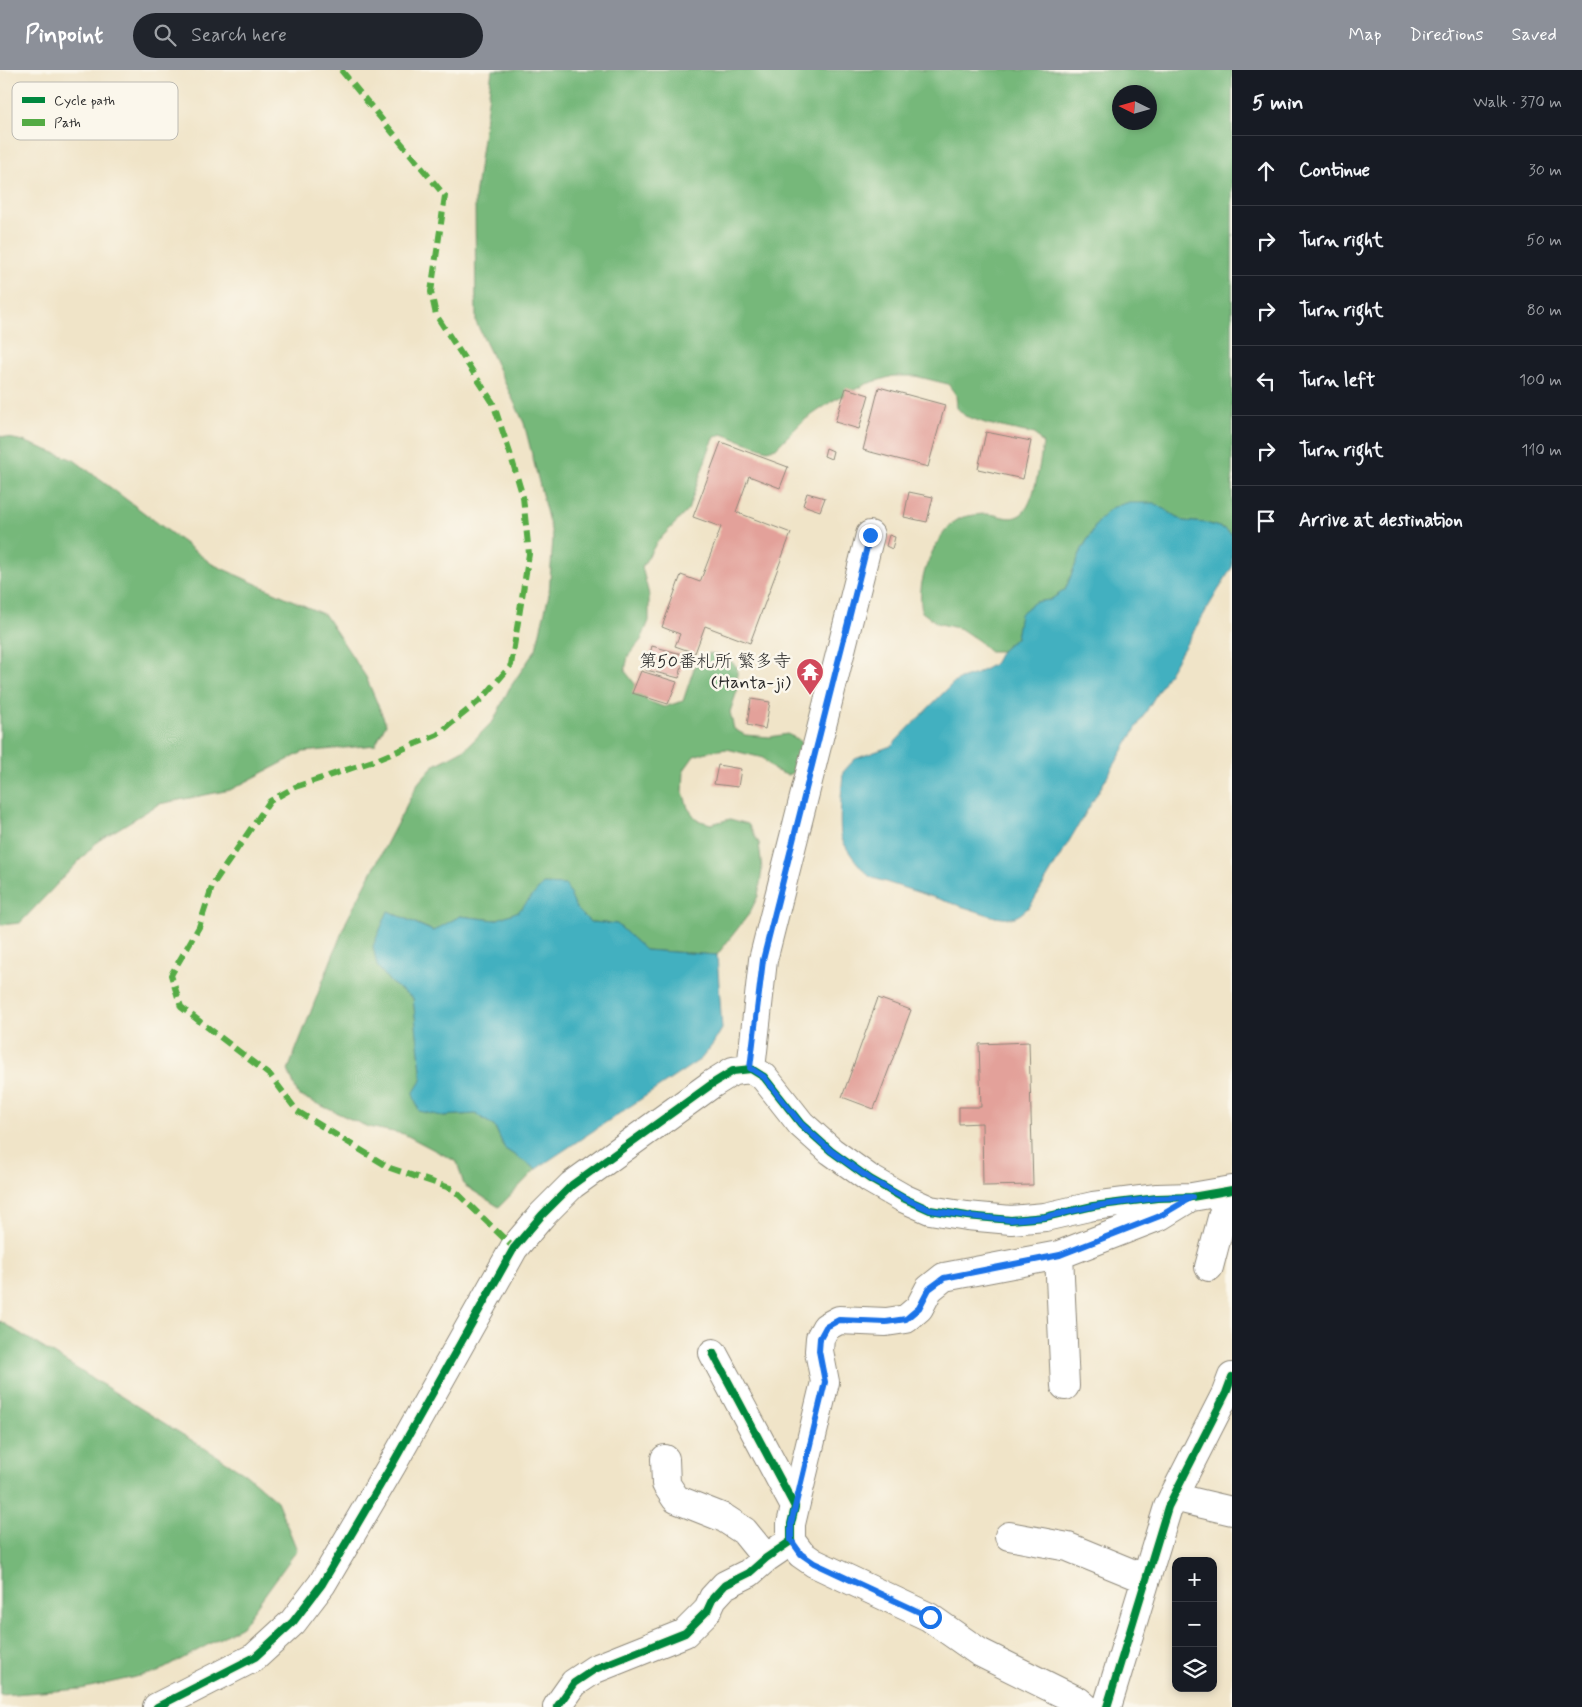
<!DOCTYPE html>
<html lang="en">
<head>
<meta charset="utf-8">
<style>
  body { margin:0; font-family:Mynerve,"Klee One",sans-serif; background:#20242c; color:#f1f3f6 }
  .controls { position:absolute; right:15px; bottom:15px; display:grid; overflow:hidden; border-radius:10px; box-shadow:0 2px 8px #0003 }
  .controls button { width:45px; height:45px; display:grid; place-items:center; padding:0; border:0; border-bottom:1px solid #363941; background:#171b24; color:#f1f3f6; font:25px sans-serif }
  .compass { position:absolute; left:1112px; top:15px; width:45px; height:45px; border-radius:50%; background:#171b24; box-shadow:0 2px 8px #0003; rotate:275deg }
  .stop { position:absolute; width:15px; height:15px; margin:-11px; border:4px solid #1a73e8; border-radius:50%; background:#fff }
  .stop.end { background:#1a73e8; border-color:#fff; box-shadow:0 1px 5px #0008 }
  .list { margin:0; padding:0; list-style:none }
  h2 { display:flex; justify-content:space-between; align-items:center; height:65px; margin:0; padding:0 20px; font-size:21px }
  h2 small { font-size:16px; font-weight:400; color:#9ea1a6 }
  .list li { display:grid; grid-template-columns:32px 1fr auto; gap:15px; align-items:center; box-sizing:border-box; height:70px; padding:0 20px; border-top:1px solid #363941 }
  .list b { display:block; font-size:19px; white-space:nowrap }
  .list em { font-size:16px; font-style:normal; color:#9ea1a6 }
  .icon { flex:none; width:28px; height:28px; fill:none; stroke:currentColor; stroke-width:2; stroke-linecap:round; stroke-linejoin:round }
  .map { position:relative; flex:none; width:1232px; height:1637px; overflow:hidden }
  header { display:flex; align-items:center; gap:30px; box-sizing:border-box; height:70px; padding:0 25px; background:#8c9099; color:#fff }
  header strong { font-size:24px }
  nav { display:flex; gap:28px; margin-inline-start:auto; font-size:18px }
  .search { width:350px; height:45px; background:#20242c; display:flex; align-items:center; gap:12px; box-sizing:border-box; padding:0 18px; border-radius:28px; color:#9ea1a6; font-size:19px }
  main { display:flex }
  aside { flex:1; background:#171b24 }
  .map>svg:first-child { display:block }
  .forest { fill:#76b87a; stroke:#507252; fill-rule:evenodd }
  .water { fill:#42b0c0; stroke:#366e76 }
  .building { fill:#e3a19a }
  .lines { fill:none; stroke-linecap:round; stroke-linejoin:round }
  .minor-casing { stroke:#8e887a; stroke-width:30 }
  .minor { stroke:#fff; stroke-width:28 }
  .quiet { stroke:#54ab44; stroke-width:6; stroke-dasharray:12 6; stroke-linecap:butt }
  .cycleway-casing { stroke:#fbf7ec; stroke-width:11 }
  .cycleway { stroke:#00873e; stroke-width:8 }
  .route { stroke:#1a73e8; stroke-width:6 }
  .labels { text-anchor:middle; dominant-baseline:central; stroke-width:5; stroke-linejoin:round; paint-order:stroke }
  .poi-label { font-size:18px; fill:#2b2b2b; stroke:#fbf7ec; text-anchor:end }
  .key { fill:#fbf7ec; stroke:#bdbab2; stroke-width:1 }
  .key-label { font-size:14px; fill:#2b2b2b }
</style>
</head>
<body>
<header>
<strong>Pinpoint</strong>
<div class="search"><svg class="icon" aria-label="search" viewBox="0 0 24 24"><circle cx="10" cy="10" r="6"/><path d="M15 15l6 6"/></svg>Search here</div>
<nav><a>Map</a><a>Directions</a><a>Saved</a></nav>
</header>
<main>
<div class="map">
<svg width="1232" height="1637" viewBox="0 0 1232 1637">
  <rect width="100%" height="100%" fill="#fbf7ec"/>
  <filter id="ink" filterUnits="userSpaceOnUse"><feTurbulence type="fractalNoise" baseFrequency=".02" numOctaves="2"/><feDisplacementMap in="SourceGraphic" scale="10" xChannelSelector="R" yChannelSelector="G"/><feConvolveMatrix kernelMatrix="1 2 1 2 8 2 1 2 1" color-interpolation-filters="sRGB"/></filter>
  <filter id="wash" filterUnits="userSpaceOnUse"><feTurbulence type="fractalNoise" baseFrequency=".0096" numOctaves="4" result="noise"/><feDisplacementMap in="SourceGraphic" scale="20" xChannelSelector="R" yChannelSelector="G"/><feGaussianBlur stdDeviation="1.12" result="paint"/><feColorMatrix in="noise" values="0 0 0 0 0 0 0 0 0 0 0 0 0 0 0 0 0 1.4 0 .05"/><feComposite in="paint" operator="in"/></filter>
  <g filter="url(#wash)">
    <rect width="100%" height="100%" fill="#f0e4c8"/>
    <!-- forest -->
    <path class="forest" d="M492,0H1232V465L1225,459L1206,453L1183,451L1154,433L1099,450L1082,479L1065,520L1050,530L1035,532L1021,544L1016,568L1001,581H988L979,571L961,559L937,553L922,542C920,530 920,519 923,508C927,488 946,448 968,446C974,445 981,444 987,444C999,444 1009,452 1020,445C1035,436 1040,390 1043,374L1035,364L988,354L965,346L957,338L956,325L948,314L915,306H893L866,314L834,330L803,351L776,378L767,380L722,364L715,367L710,377L688,440L657,472L642,497L649,525V551L641,570L628,586L625,601L648,631L664,637L683,631L695,595L710,583L725,586L737,597V621L730,642L734,659L745,665L770,667L787,664L798,669L806,681L802,699L787,705L774,700L763,688L727,679L710,681L694,686L684,700L683,722L688,738L697,750L711,754L730,749L748,754L759,773L762,800L758,826L749,844L717,885L645,880L617,854L590,852L576,838L543,814L520,841L495,850L460,846L434,861L388,841L391,913L413,927L422,1009L413,1025L442,1046L476,1044L495,1057L505,1079L536,1099L499,1137L464,1115L457,1092L404,1064L368,1057L298,1025L288,1000L346,852L418,713L433,696L465,679L494,650L509,619L536,579L549,524L553,468L524,353L476,252L475,128ZM1120,22H1150V52H1120Z
      M0,366L23,371L74,390L212,494L325,545L366,607L386,654L375,675L303,682L230,720L159,734L98,771L20,853L0,855Z
      M0,1251L246,1404L277,1431L297,1480L242,1556L158,1602L81,1619L0,1625Z"/>
    <!-- water -->
    <path class="water" d="M1126,433H1154L1183,451L1206,453L1225,459L1232,465V497L1031,835C1017,848 1014,850 995,847L870,807C860,797 848,783 842,769C838,757 842,717 843,702L855,689L891,676L952,614L960,609L976,604L994,594L1001,581L1016,568L1020,544L1035,532L1050,530L1065,520L1082,479L1099,450L1111,438Z
      M543,814L566,815L576,838L590,852L617,854L645,880L717,885L722,959L713,974L701,989L536,1099L505,1079L495,1057L476,1044L442,1046L419,1041L413,1024L422,1009L413,928L391,913L377,896L373,876L388,841L433,861L460,846L495,850L519,841Z"/>
    <g id="blocks">
      <!-- building -->
      <path class="building" d="M879,317L945,335L928,397L863,380Z
        M846,318L869,325L859,359L835,352Z
        M986,362L1031,371L1023,409L978,399Z
        M721,372L788,397L780,418L749,406L736,442L791,463L750,573L705,556L695,583L675,576L680,564L662,557L681,505L700,512L721,457L693,447Z
        M826,378L833,381L831,389L824,386Z
        M909,422L933,427L927,452L904,447Z
        M807,423L825,428L820,441L803,435Z
        M889,465L895,467L892,479L886,476Z
        M652,576L685,585L679,608L646,600Z
        M641,601L677,612L668,634L632,623Z
        M751,629L770,632L765,659L747,655Z
        M718,695L741,699L738,717L714,714Z
        M878,928L911,940L874,1039L842,1027Z
        M1029,972L1033,1115L983,1116L982,1053L959,1054V1037H981L979,974Z"/>
    </g>
  </g>
  <g filter="url(#ink)">
    <use href="#blocks" fill-opacity="0" stroke="#8e887a" stroke-width="1"/>
    <g class="lines">
      <defs>
        <path id="minor" d="M751,999L763,890L870,465
          M1059,1185L1065,1316
          M1209,1197L1229,1121
          M665,1389L666,1414L676,1429L724,1448L744,1461L766,1488
          M1173,1427L1232,1441
          M795,1437L825,1312L819,1281L820,1268L826,1257L839,1250L886,1252L906,1249L919,1238L929,1219L944,1207L1059,1185L1160,1146L1186,1130
          M1009,1466L1068,1477L1146,1509
          M791,1471L801,1484L814,1493L929,1547L979,1582L1078,1631L1085,1637
          M157,1637L255,1587L293,1552L322,1514L392,1395L514,1178L542,1145L572,1115L712,1014L733,1001L751,999L764,1007L801,1054L831,1081L870,1109L903,1128L930,1140L967,1146L1011,1150L1045,1147L1093,1136L1157,1128L1192,1127L1232,1120
          M557,1637L574,1613L595,1599L685,1563L707,1541L713,1528L725,1515L749,1503L766,1488L791,1471V1454L795,1437L713,1283
          M1107,1637L1168,1437L1226,1323L1232,1307"/>
      </defs>
      <!-- minor casing -->
      <use href="#minor" class="minor-casing"/>
      <!-- minor -->
      <use href="#minor" class="minor"/>
      <!-- quiet -->
      <path class="quiet" d="M341,0L445,126L431,222L436,245L493,333L510,383L523,427L529,484L511,595L484,627L437,665L376,690L295,717L270,731L213,814L199,857L171,905L181,937L271,1006L297,1041L390,1098L453,1119L514,1178"/>
      <defs>
        <path id="cycleway" d="M157,1637L255,1587L293,1552L322,1514L392,1395L514,1178L542,1145L572,1115L712,1014L733,1001L751,999L764,1007L801,1054L831,1081L870,1109L903,1128L930,1140L967,1146L1011,1150L1045,1147L1093,1136L1157,1128L1192,1127L1232,1120
          M557,1637L574,1613L595,1599L685,1563L707,1541L713,1528L725,1515L749,1503L766,1488L791,1471V1454L795,1437L713,1283
          M1107,1637L1168,1437L1226,1323L1232,1307"/>
      </defs>
      <!-- cycleway casing -->
      <use href="#cycleway" class="cycleway-casing"/>
      <!-- cycleway -->
      <use href="#cycleway" class="cycleway"/>
    </g>
  </g>
  <g class="lines" filter="url(#ink)">
    <!-- route -->
    <path class="route" d="M870,465L763,890L750,998L764,1007L801,1054L831,1081L870,1109L904,1128L930,1140L967,1146L1011,1150L1045,1147L1094,1136L1157,1128L1192,1127L1160,1146L1060,1185L944,1208L929,1219L919,1238L906,1249L886,1252L839,1250L826,1257L820,1268L819,1281L825,1312L791,1454V1470L801,1484L814,1493L930,1547"/>
  </g>
  <!-- icons -->
  <defs>
    <symbol id="temple-pin" viewBox="-11 -11 22 30"><path d="M0 17L-7.5 6A9.5 9.5 0 1 1 7.5 6Z" fill="#d1495b" stroke="#fbf7ec"/><path d="M0-6L5-2H3V0L6.5 2.5H4V6H1.5V3h-3V6H-4V2.5H-6.5L-3 0V-2H-5Z" fill="#fff"/></symbol>
  </defs>
  <g fill-rule="evenodd">
    <use href="#temple-pin" x="794" y="586" width="32" height="43"/>
  </g>
  <g class="labels">
    <!-- poi labels -->
    <g class="poi-label">
      <text x="791" y="592">第50番札所 繁多寺<tspan x="791" dy="21">(Hanta-ji)</tspan></text>
    </g>
  </g>
  <!-- legend -->
  <rect x="12" y="12" width="166" height="58" rx="8" class="key"/>
  <rect x="22" y="27" width="23" height="6" fill="#00873e"/>
  <rect x="22" y="49" width="23" height="7" fill="#54ab44"/>
  <g class="key-label">
    <text x="54" y="35">Cycle path</text>
    <text x="54" y="57">Path</text>
  </g>
</svg>
<div class="controls">
<button>+</button>
<button>−</button>
<button><svg class="icon" aria-label="layers" viewBox="0 0 24 24"><path d="M12 4l9 5-9 5-9-5zM3 14l9 5 9-5"/></svg></button>
</div>
<svg class="compass" viewBox="-18 -18 36 36"><path d="M0-13l5 13h-10z" fill="#e53935"/><path d="M0 13l5-13h-10z" fill="#9ea1a6"/></svg>
<div class="stop" style="left:930px;top:1547px"></div>
<div class="stop end" style="left:870px;top:465px"></div>
</div>
<aside>
<h2>5 min<small>Walk · 370 m</small></h2>
<ul class="list">
<li><svg class="icon" aria-label="ahead" viewBox="0 0 24 24"><path d="M12 20V5M6 11l6-6 6 6"/></svg><div><b>Continue</b></div><em>30 m</em></li>
<li><svg class="icon" aria-label="right" viewBox="0 0 24 24"><path d="M7 20v-9h11M14 6l5 5-5 5"/></svg><div><b>Turn right</b></div><em>50 m</em></li>
<li><svg class="icon" aria-label="right" viewBox="0 0 24 24"><path d="M7 20v-9h11M14 6l5 5-5 5"/></svg><div><b>Turn right</b></div><em>80 m</em></li>
<li><svg class="icon" aria-label="left" viewBox="0 0 24 24"><path d="M17 20v-9H6M10 6l-5 5 5 5"/></svg><div><b>Turn left</b></div><em>100 m</em></li>
<li><svg class="icon" aria-label="right" viewBox="0 0 24 24"><path d="M7 20v-9h11M14 6l5 5-5 5"/></svg><div><b>Turn right</b></div><em>110 m</em></li>
<li><svg class="icon" aria-label="arrive" viewBox="0 0 24 24"><path d="M6 21V4h12l-3 4 3 4H6"/></svg><div><b>Arrive at destination</b></div></li>
</ul>
</aside>
</main>
</body>
</html>
